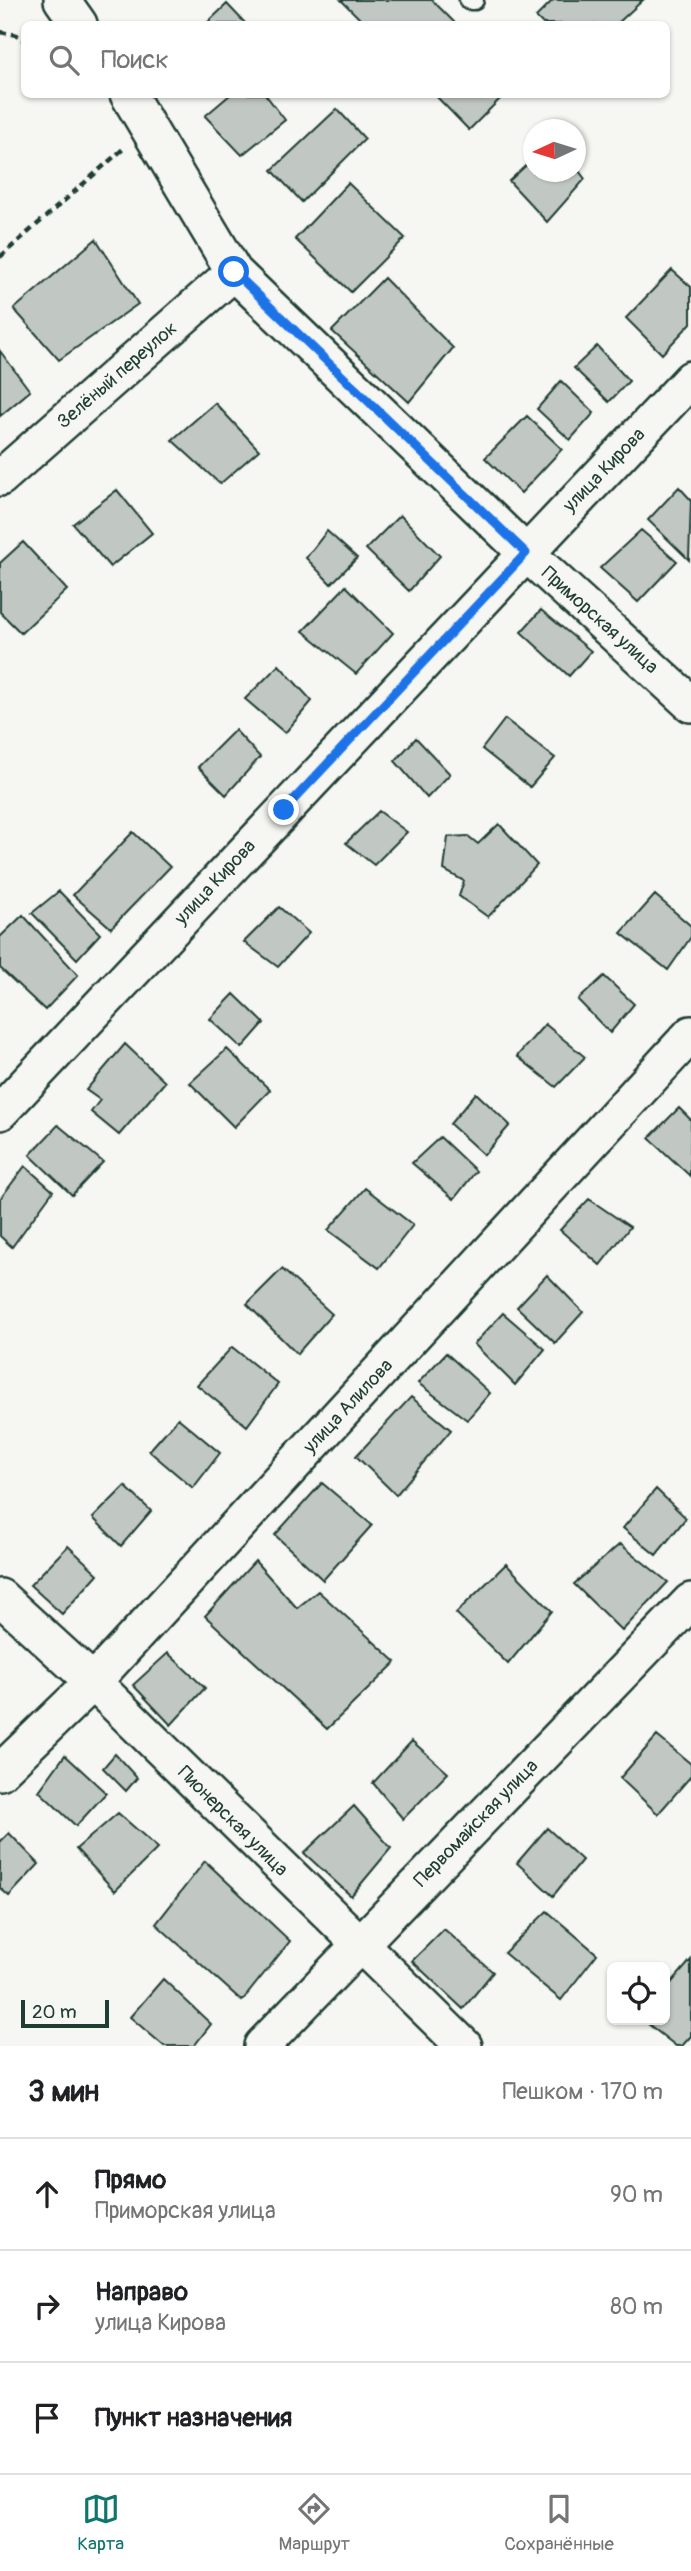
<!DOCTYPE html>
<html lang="ru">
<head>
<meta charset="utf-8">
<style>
  body { margin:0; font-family:Pangolin,sans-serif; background:#f2f2f2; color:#202124 }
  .controls { position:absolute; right:21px; bottom:21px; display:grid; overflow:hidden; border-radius:10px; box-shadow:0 2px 5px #0004 }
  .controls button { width:63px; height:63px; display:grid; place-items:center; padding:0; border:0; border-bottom:2px solid #e0e0e0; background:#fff; color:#202124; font:35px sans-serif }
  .compass { position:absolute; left:523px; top:119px; width:63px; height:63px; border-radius:50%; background:#fff; box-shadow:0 2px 5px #0004; rotate:266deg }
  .scale { position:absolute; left:21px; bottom:18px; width:88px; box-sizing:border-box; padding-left:7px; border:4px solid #1f3d34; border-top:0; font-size:19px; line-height:24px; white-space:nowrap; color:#1f3d34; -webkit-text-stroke:5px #f6f6f2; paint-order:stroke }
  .stop { position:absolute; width:21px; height:21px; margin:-16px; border:5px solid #1a73e8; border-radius:50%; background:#fff }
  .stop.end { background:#1a73e8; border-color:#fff; box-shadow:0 2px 7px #0008 }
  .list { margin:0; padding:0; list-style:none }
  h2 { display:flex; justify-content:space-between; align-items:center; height:91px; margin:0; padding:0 28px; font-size:30px }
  h2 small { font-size:23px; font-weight:400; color:#757577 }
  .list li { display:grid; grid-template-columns:46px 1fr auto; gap:21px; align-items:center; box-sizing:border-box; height:112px; padding:0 28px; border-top:2px solid #e0e0e0 }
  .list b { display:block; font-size:26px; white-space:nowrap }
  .list p { margin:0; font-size:23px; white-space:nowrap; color:#757577 }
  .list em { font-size:23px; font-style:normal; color:#757577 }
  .icon { flex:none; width:38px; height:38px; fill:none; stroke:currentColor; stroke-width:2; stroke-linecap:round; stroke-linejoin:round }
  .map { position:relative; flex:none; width:691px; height:2046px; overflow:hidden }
  .search { position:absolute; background:#fff; box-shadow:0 2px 5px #0004; left:21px; right:21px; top:21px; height:77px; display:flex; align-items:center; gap:18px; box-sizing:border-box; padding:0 24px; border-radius:10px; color:#757577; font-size:26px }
  .sheet { height:427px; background:#fff }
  nav { display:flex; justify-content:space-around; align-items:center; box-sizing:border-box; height:98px; border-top:2px solid #e0e0e0; background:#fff; font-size:19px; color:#757577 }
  nav a { display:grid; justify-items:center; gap:4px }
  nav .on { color:#0f766e }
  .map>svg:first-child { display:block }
  .building { fill:#c1c8c3; stroke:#1f3d34; stroke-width:2 }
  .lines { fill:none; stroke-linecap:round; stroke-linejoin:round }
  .lane-casing { stroke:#1f3d34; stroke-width:23 }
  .street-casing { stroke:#1f3d34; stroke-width:40 }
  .path { stroke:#1f3d34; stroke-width:4.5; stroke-dasharray:7 5; stroke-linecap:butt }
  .lane { stroke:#f6f6f2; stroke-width:18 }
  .street { stroke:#f6f6f2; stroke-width:35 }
  .route { stroke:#1a73e8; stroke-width:9 }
  .labels { text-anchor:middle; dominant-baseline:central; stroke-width:5; stroke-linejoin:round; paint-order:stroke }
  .street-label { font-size:19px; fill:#1f3d34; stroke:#f6f6f2 }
</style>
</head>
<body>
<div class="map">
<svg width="691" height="2046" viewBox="0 0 691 2046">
  <rect width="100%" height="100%" fill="#f6f6f2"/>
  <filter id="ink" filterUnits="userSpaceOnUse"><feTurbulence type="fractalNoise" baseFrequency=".0143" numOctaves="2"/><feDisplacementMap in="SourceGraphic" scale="14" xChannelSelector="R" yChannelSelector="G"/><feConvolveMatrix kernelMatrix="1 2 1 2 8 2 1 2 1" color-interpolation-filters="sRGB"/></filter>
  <g filter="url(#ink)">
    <!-- building -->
    <path class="building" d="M341,0H432L456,24H365Z
      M553,0H643L617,24H543L536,17Z
      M227,4L246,24H206Z
      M231,94H265L285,120L242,155L205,116Z
      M434,94H505L469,130Z
      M337,109L365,139L302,202L272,170Z
      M534,158V172H576V167L585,179L547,222L509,181Z
      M348,183L405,238L351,292L295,239Z
      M96,239L138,304L59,360L14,309Z
      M672,270L691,287V323L662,354L626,318Z
      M384,278L453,348L409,402L332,331Z
      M597,346L629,381L609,402L574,368Z
      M0,351L30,391L0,416Z
      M561,381L594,413L570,440L537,409Z
      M215,403L259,450L220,484L172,440Z
      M527,416L562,449L521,493L485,458Z
      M679,487L691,500L689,560L648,520Z
      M117,490L152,533L110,567L73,524Z
      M400,515L440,556L409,591L366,549Z
      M641,530L677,561L638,602L600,568Z
      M327,531L357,558L331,584L306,558Z
      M23,542L67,590L21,633L0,612V563Z
      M346,586L393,633L356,674L303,631Z
      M541,610L591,651L569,676L521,632Z
      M279,665L312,701L285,733L245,699Z
      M505,719L555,758L530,787L482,749Z
      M235,730L260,757L226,795L198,767Z
      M416,738L450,774L427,798L395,761Z
      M379,811L407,832L374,865L346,843Z
      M499,824L537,865L488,917L459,896L464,881L444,870L448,837L468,836L478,844Z
      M133,832L170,867L111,928L73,895Z
      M59,891L100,934L77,959L32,913Z
      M655,895L691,926V937L668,970L621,933Z
      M279,907L309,933L278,967L244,942Z
      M23,915L78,975L45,1010L0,968V937Z
      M604,976L634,1004L610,1033L578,1000Z
      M234,994L264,1023L242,1048L210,1019Z
      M545,1024L585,1057L556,1087L517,1056Z
      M125,1044L165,1082L119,1135L91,1112L100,1100L86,1090Z
      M227,1049L270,1090L234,1127L190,1083Z
      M476,1093L510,1125L484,1155L450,1124Z
      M679,1108L691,1120L690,1176L649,1138Z
      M58,1125L103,1162L72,1195L30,1155Z
      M440,1137L476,1171L454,1199L412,1163Z
      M25,1166L53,1191L12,1247L0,1236V1199Z
      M365,1188L413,1225L379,1268L328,1230Z
      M589,1199L630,1227L600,1265L560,1230Z
      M282,1269L332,1314L297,1354L247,1304Z
      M547,1275L583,1312L555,1343L517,1307Z
      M503,1313L545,1349L515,1385L474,1344Z
      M232,1347L278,1384L247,1426L197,1385Z
      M446,1353L490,1393L467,1420L418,1383Z
      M411,1397L451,1430L396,1495L356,1456Z
      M178,1418L220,1453L193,1488L149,1451Z
      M322,1483L372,1525L323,1580L275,1535Z
      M125,1486L151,1511L121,1546L93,1518Z
      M656,1489L686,1518L656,1555L623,1528Z
      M620,1544L668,1582L622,1631L574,1584Z
      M68,1546L98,1574L62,1614L30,1585Z
      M255,1561L297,1608L318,1591L396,1662L327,1729L205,1616Z
      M506,1564L552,1611L508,1664L456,1613Z
      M168,1653L205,1688L171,1725L133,1685Z
      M657,1736L691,1764V1776L658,1814L620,1778Z
      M412,1741L448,1773L403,1819L373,1783Z
      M115,1754L137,1778L126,1791L103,1768Z
      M65,1755L106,1793L76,1826L39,1791Z
      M354,1806L391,1848L351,1896L304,1853Z
      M118,1813L158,1848L115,1891L76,1849Z
      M547,1828L582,1860L553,1896L517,1863Z
      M9,1833L39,1864L9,1896L0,1888V1842Z
      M205,1861L290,1941L242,2001L156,1924Z
      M547,1911L597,1954L561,2000L504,1953Z
      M444,1929L493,1972L463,2009L412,1961Z
      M691,1960V2036L682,2046H676L643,2020H665V1990Z
      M163,1979L211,2024L194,2046H164L130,2017Z"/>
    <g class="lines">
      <defs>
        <path id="lane" d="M469,0H474"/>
        <path id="street" d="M62,0L79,24
          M128,94L234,272L526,553L691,704
          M0,478L234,272
          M0,1112L691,379
          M0,1597L93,1682L464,2046
          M0,1772L93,1682L691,1034
          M262,2046L691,1601"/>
      </defs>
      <!-- lane casing -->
      <use href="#lane" class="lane-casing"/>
      <!-- street casing -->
      <use href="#street" class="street-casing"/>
      <!-- path -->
      <path class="path" d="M0,32L17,35L24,41
        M0,257L123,149"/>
      <!-- lane -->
      <use href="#lane" class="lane"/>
      <!-- street -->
      <use href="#street" class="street"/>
    </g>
  </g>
  <g class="lines" filter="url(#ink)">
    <!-- route -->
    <path class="route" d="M234,272L526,553L284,810"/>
  </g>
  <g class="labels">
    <!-- street labels -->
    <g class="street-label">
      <text transform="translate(117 375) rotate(-41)">Зелёный переулок</text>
      <text transform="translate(604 470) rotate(-46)">улица Кирова</text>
      <text transform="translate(600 620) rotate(42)">Приморская улица</text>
      <text transform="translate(215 882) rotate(-47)">улица Кирова</text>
      <text transform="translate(348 1406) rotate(-47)">улица Алилова</text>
      <text transform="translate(233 1821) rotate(45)">Пионерская улица</text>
      <text transform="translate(476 1823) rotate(-46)">Первомайская улица</text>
    </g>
  </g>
</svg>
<div class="controls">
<button><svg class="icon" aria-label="locate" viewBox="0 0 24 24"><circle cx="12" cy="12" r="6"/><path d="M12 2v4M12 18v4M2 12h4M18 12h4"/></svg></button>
</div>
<svg class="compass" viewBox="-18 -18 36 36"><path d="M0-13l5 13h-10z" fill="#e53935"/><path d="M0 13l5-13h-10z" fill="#757577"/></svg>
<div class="scale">20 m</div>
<div class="stop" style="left:234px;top:272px"></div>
<div class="stop end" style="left:284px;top:810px"></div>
<div class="search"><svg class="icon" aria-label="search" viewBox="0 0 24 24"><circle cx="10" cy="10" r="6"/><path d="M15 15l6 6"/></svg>Поиск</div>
</div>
<section class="sheet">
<h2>3 мин<small>Пешком · 170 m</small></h2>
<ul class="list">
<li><svg class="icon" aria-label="ahead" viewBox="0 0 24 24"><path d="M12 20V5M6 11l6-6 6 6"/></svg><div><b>Прямо</b><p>Приморская улица</p></div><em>90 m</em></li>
<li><svg class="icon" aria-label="right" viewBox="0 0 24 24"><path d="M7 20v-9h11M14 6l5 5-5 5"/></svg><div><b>Направо</b><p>улица Кирова</p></div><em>80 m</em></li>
<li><svg class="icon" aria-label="arrive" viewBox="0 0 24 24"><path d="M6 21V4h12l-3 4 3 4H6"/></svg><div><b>Пункт назначения</b></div></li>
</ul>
</section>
<nav>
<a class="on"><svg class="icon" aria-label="map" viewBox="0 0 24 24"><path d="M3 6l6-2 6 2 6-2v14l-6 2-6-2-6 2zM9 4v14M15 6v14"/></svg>Карта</a>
<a><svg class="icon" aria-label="directions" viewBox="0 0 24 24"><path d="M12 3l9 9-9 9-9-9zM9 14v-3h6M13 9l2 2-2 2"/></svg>Маршрут</a>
<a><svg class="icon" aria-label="saved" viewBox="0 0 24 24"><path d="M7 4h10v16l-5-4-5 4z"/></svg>Сохранённые</a>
</nav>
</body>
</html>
